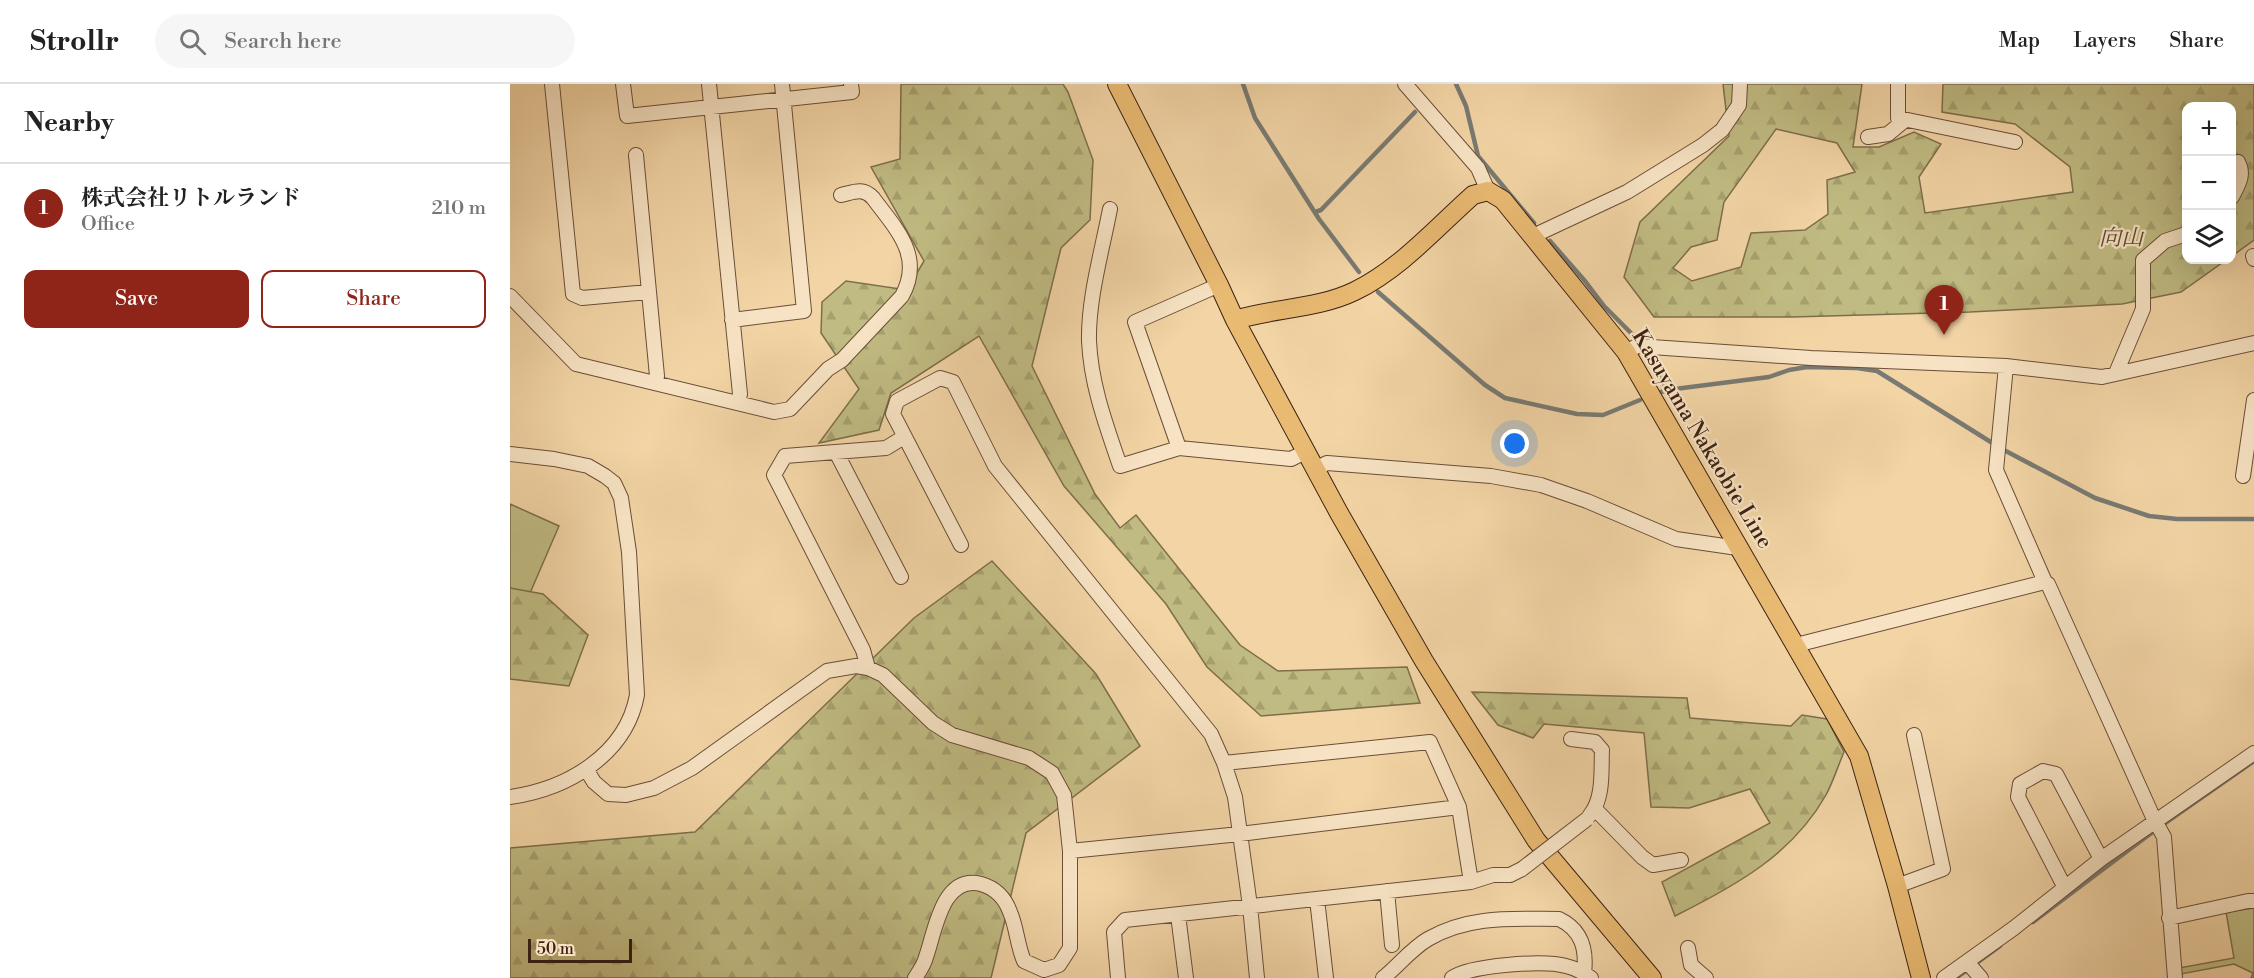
<!DOCTYPE html>
<html lang="en">
<head>
<meta charset="utf-8">
<style>
  body { margin:0; font-family:"Libre Bodoni","Noto Serif JP",serif; background:#f6f6f6; color:#222 }
  .controls { position:absolute; right:18px; top:18px; display:grid; overflow:hidden; border-radius:12px; box-shadow:0 6px 24px #0002 }
  .controls button { width:54px; height:54px; display:grid; place-items:center; padding:0; border:0; border-bottom:2px solid #e0e0e0; background:#fff; color:#222; font:30px sans-serif }
  .scale { position:absolute; left:18px; bottom:15px; width:104px; box-sizing:border-box; padding-left:6px; border:3px solid #3d2214; border-top:0; font-size:16px; line-height:21px; white-space:nowrap; color:#3d2214; -webkit-text-stroke:4px #f7e3c4; paint-order:stroke }
  .you { position:absolute; left:1005px; top:360px; width:21px; height:21px; margin:-15px; border:4px solid #fff; border-radius:50%; background:#1a73e8; box-shadow:0 0 0 9px #1a73e833 }
  .badge { display:grid; place-items:center; width:39px; height:39px; border-radius:50%; background:#8f2418; color:#fff; font-size:20px; font-weight:700 }
  .pin { position:absolute; translate:-50% -50px; filter:drop-shadow(0 2px 3px #0008) }
  .pin::after { content:''; position:absolute; top:32px; width:21px; height:18px; background:inherit; clip-path:polygon(0 0,100% 0,50% 100%) }
  .list { margin:0; padding:0; list-style:none }
  h2 { display:flex; justify-content:space-between; align-items:center; height:78px; margin:0; padding:0 24px; font-size:26px }
  h2 small { font-size:20px; font-weight:400; color:#767676 }
  .list li { display:grid; grid-template-columns:39px 1fr auto; gap:18px; align-items:center; box-sizing:border-box; height:90px; padding:0 24px; border-top:2px solid #e0e0e0 }
  .list b { display:block; font-size:22px; white-space:nowrap }
  .list p { margin:0; font-size:20px; white-space:nowrap; color:#767676 }
  .list em { font-size:20px; font-style:normal; color:#767676 }
  .actions { display:flex; gap:12px; padding:18px 24px }
  .actions a { flex:1; padding:14px 0; border:2px solid #8f2418; border-radius:12px; text-align:center; font-size:21px; color:#8f2418 }
  .actions .main { background:#8f2418; color:#fff }
  .icon { flex:none; width:33px; height:33px; fill:none; stroke:currentColor; stroke-width:2; stroke-linecap:round; stroke-linejoin:round }
  .map { position:relative; flex:none; width:1744px; height:894px; overflow:hidden }
  header { display:flex; align-items:center; gap:36px; box-sizing:border-box; height:84px; padding:0 30px; background:#fff; border-bottom:2px solid #e0e0e0 }
  header strong { font-size:28px }
  nav { display:flex; gap:33px; margin-inline-start:auto; font-size:21px }
  .search { width:420px; height:54px; background:#f6f6f6; display:flex; align-items:center; gap:15px; box-sizing:border-box; padding:0 21px; border-radius:33px; color:#767676; font-size:22px }
  main { display:flex }
  aside { flex:1; background:#fff }
  .map>svg:first-child { display:block }
  .green { fill:#c0bb82; stroke:#7e6e4b; stroke-width:1.5 }
  .forest { fill:url(#forest-firs); stroke:#7e6e4b; stroke-width:1.5; fill-rule:evenodd }
  .lines { fill:none; stroke-linecap:round; stroke-linejoin:round }
  .stream { stroke:#797a73; stroke-width:4.5 }
  .minor-casing { stroke:#6a4e38; stroke-width:16 }
  .major-casing { stroke:#3d2214; stroke-width:20 }
  .minor { stroke:#f7e3c4; stroke-width:14 }
  .major { stroke:#e9ba72; stroke-width:18 }
  .minor-bridge-casing { stroke:#6a4e38; stroke-width:16; stroke-linecap:butt }
  .minor-bridge { stroke:#f7e3c4; stroke-width:14 }
  .labels { text-anchor:middle; dominant-baseline:central; stroke-width:4.5; stroke-linejoin:round; paint-order:stroke }
  .park-label { font-size:22px; font-style:italic; fill:#5e4830; stroke:#f7e3c4 }
  .street-label { font-size:22px; fill:#3d2214; stroke:#f7e3c4 }
</style>
</head>
<body>
<header>
<strong>Strollr</strong>
<div class="search"><svg class="icon" aria-label="search" viewBox="0 0 24 24"><circle cx="10" cy="10" r="6"/><path d="M15 15l6 6"/></svg>Search here</div>
<nav><a>Map</a><a>Layers</a><a>Share</a></nav>
</header>
<main>
<aside>
<h2>Nearby<small></small></h2>
<ul class="list">
<li><span class="badge">1</span><div><b>株式会社リトルランド</b><p>Office</p></div><em>210 m</em></li>
</ul>
<div class="actions"><a class="main">Save</a><a>Share</a></div>
</aside>
<div class="map">
<svg width="1744" height="894" viewBox="0 0 1744 894">
  <defs>
    <pattern id="forest-firs" width="22" height="20" patternUnits="userSpaceOnUse" patternTransform="scale(1.5)"><rect width="22" height="20" fill="#c0bb82"/><path d="M5 1l3.5 6h-7zM16 11l3.5 6h-7z" fill="#a6a06f"/></pattern>
  </defs>
  <rect width="100%" height="100%" fill="#f2d4a5"/>
  <filter id="stains"><feTurbulence type="fractalNoise" baseFrequency=".00333" numOctaves="4"/><feColorMatrix values="0 0 0 0 .2 0 0 0 0 .09 0 0 0 0 .02 0 0 0 .5 -.17"/></filter>
  <radialGradient id="worn" r=".72"><stop offset=".6" stop-color="#630" stop-opacity="0"/><stop offset="1" stop-color="#630" stop-opacity=".3"/></radialGradient>
  <!-- green -->
  <path class="green" d="M0,420L49,442L17,516L0,508Z
    M1744,824V894H1741L1743,889L1724,880L1671,890L1669,884L1724,874L1716,828Z"/>
  <!-- forest -->
  <path class="forest" d="M391,0H553L558,8L583,76L580,136L551,164L522,282L585,410L610,444L626,431L730,561L768,587L897,583L910,619L751,632L697,583L656,520L554,402L469,252L381,309L369,346L309,359L349,305L311,249L312,218L336,197L397,206L414,177L361,83L390,75Z
    M1213,0H1352L1343,63H1369L1404,48L1431,60L1409,93L1415,129L1563,108L1560,83L1505,40L1432,28L1433,0H1744V156L1722,172V22H1676V176H1716L1671,208L1612,220L1460,228L1282,233H1144L1114,193L1130,138L1219,52ZM1266,45L1327,59L1345,88L1317,96L1318,130L1295,146L1241,149L1231,183L1182,197L1163,184L1181,163L1207,156L1214,118Z
    M482,477L586,590L630,662L516,749L481,894H0V764L185,748L404,534Z
    M0,504L33,510L78,551L59,602L0,595Z
    M962,608L1177,614L1180,634L1281,642L1292,631L1317,635L1334,668C1328,682 1323,698 1316,711C1282,771 1225,802 1165,832L1152,798L1260,739L1240,705L1179,724L1141,723L1134,649L1034,640L1023,654L988,641Z"/>
  <g class="lines">
    <!-- stream -->
    <path class="stream" d="M733,0L745,34L809,135L849,188
      M946,0L956,22L968,72L1024,139
      M805,128L811,126L905,28
      M1040,157L1075,197L1094,222L1126,254
      M868,208L975,301L995,314L1067,330L1093,331L1130,316
      M1140,270L1157,306
      M1148,309L1157,306L1259,293L1279,286L1297,283L1347,284L1367,287L1492,365L1585,414L1639,432L1667,435H1744
      M1523,838L1644,747L1744,677
      M1446,894L1490,862"/>
    <defs>
      <path id="minor" d="M42,0L63,210L72,214L138,208
        M113,0L117,32L342,8L341,0
        M199,0L230,310L228,319
        M895,0L968,84L978,107
        M1388,0V34L1505,58
        M1358,53L1378,50L1395,36
        M126,71L147,292L146,299
        M1722,79L1728,78C1735,91 1728,101 1722,113
        M600,125C592,167 578,215 579,257C581,301 596,341 610,382L669,364
        M1023,152L1117,108L1193,61L1212,46L1229,21L1230,0
        M1743,172L1744,175
        M709,201L625,238L669,364L781,375L795,368
        M0,212L66,280L264,328L280,325L318,285L332,276L392,212C414,172 386,145 363,114C353,103 344,108 331,111
        M222,236L294,227L272,0
        M1116,268L1127,262L1301,274L1496,282L1592,293L1744,259
        M1496,282L1486,386L1535,498L1538,500L1643,733L1654,753L1665,894
        M1606,289L1633,225V176L1655,157L1676,150
        M326,368L391,493
        M0,370L44,375L78,382L95,392L104,399L111,414L119,468L127,611C116,671 57,705 0,713
        M805,385L817,379L981,392L1031,401L1077,417L1166,455L1228,464
        M1733,392L1744,316
        M451,461L383,330L387,317L430,294L443,298L485,382L701,650L714,679L725,713L740,822L747,894
        M1286,561L1535,498
        M358,584L353,566L264,391L275,372L376,364L394,353
        M1061,655L1085,658L1092,666C1091,687 1094,714 1080,731
        M76,685L84,698L98,710L116,711L144,704L182,684L317,587L346,582L358,584L373,591L423,639L442,651L519,674L542,689L554,711L560,767V864L549,881L534,886L514,877C507,861 507,844 500,828C495,814 485,804 471,800C432,790 425,848 416,873C414,881 409,888 405,894
        M1085,725L1132,773L1143,781L1171,776
        M560,767L730,750L949,723
        M961,798L983,791H1000L1012,785
        M1387,802L1433,785L1404,651
        M1554,802L1508,713L1510,700L1533,687L1546,690L1591,775
        M877,807L882,861
        M807,815L816,894
        M668,831L676,894
        M1659,834L1738,817H1744
        M1178,864L1181,881L1196,894
        M1457,878L1471,894
        M608,894L604,848L615,836L961,798L949,723L920,658L714,679
        M873,894C888,882 901,865 918,855C960,831 1003,835 1049,835C1072,846 1077,865 1074,889
        M942,894C960,881 1034,876 1056,882C1065,884 1074,889 1081,894
        M1434,894L1504,844L1591,775L1744,669"/>
      <path id="major" d="M607,0L709,201L725,236L829,429L914,577L1026,756L1142,894
        M725,236C764,224 808,225 845,207C890,185 926,144 963,111L978,107L993,116L1116,268L1349,672L1387,802L1411,894"/>
    </defs>
    <!-- minor casing -->
    <use href="#minor" class="minor-casing"/>
    <!-- major casing -->
    <use href="#major" class="major-casing"/>
    <!-- minor -->
    <use href="#minor" class="minor"/>
    <!-- major -->
    <use href="#major" class="major"/>
    <defs>
      <path id="minor-bridge" d="M1012,785L1077,735"/>
    </defs>
    <!-- minor-bridge casing -->
    <use href="#minor-bridge" class="minor-bridge-casing"/>
    <!-- minor-bridge -->
    <use href="#minor-bridge" class="minor-bridge"/>
  </g>
  <g class="labels">
    <!-- park labels -->
    <g class="park-label">
      <text x="1611" y="154">向山</text>
    </g>
    <!-- street labels -->
    <g class="street-label">
      <text transform="translate(1192 355) rotate(59)">Kasuyama Nakaobie Line</text>
    </g>
  </g>
  <rect width="100%" height="100%" filter="url(#stains)"/>
  <rect width="100%" height="100%" fill="url(#worn)"/>
</svg>
<div class="controls">
<button>+</button>
<button>−</button>
<button><svg class="icon" aria-label="layers" viewBox="0 0 24 24"><path d="M12 4l9 5-9 5-9-5zM3 14l9 5 9-5"/></svg></button>
</div>
<div class="scale">50 m</div>
<div class="you"></div>
<div class="pin badge" style="left:1434px;top:251px">1</div>
</div>
</main>
</body>
</html>
